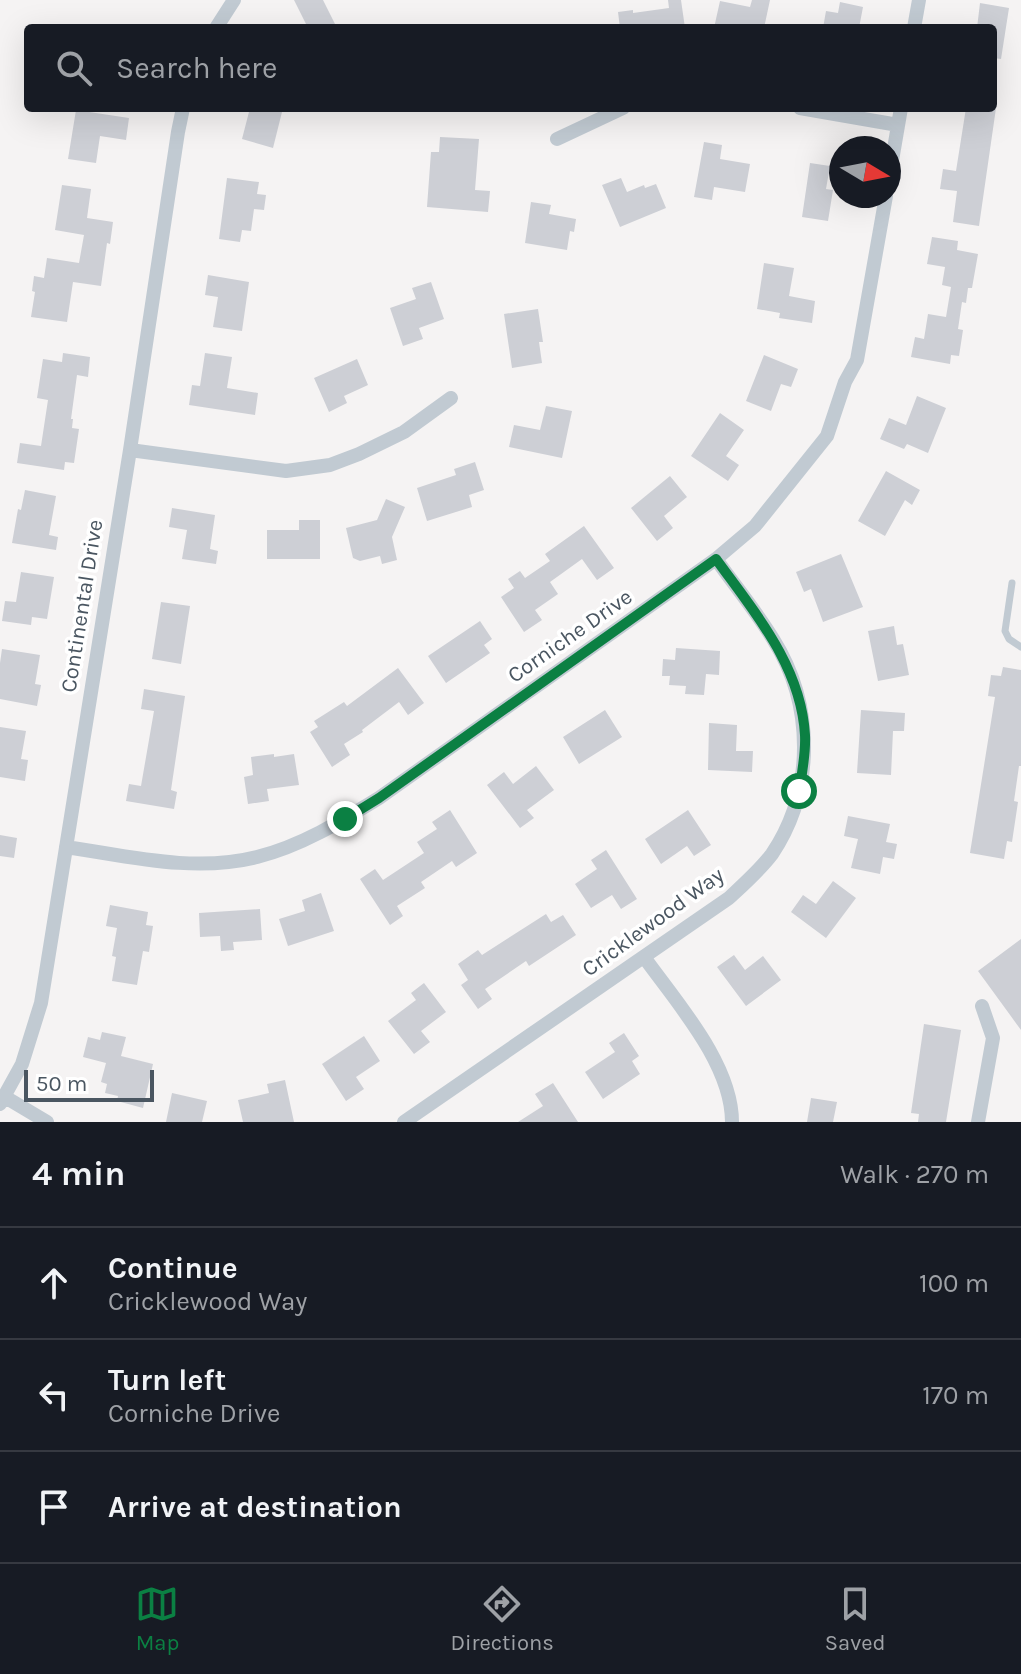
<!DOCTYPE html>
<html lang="en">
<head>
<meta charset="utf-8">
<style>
  body { margin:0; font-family:Karla,sans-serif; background:#20242c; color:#f1f3f6 }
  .compass { position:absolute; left:829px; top:136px; width:72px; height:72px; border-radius:50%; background:#171b24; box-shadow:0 8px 32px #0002; rotate:100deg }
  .scale { position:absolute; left:24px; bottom:20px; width:130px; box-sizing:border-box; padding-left:8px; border:4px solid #4a5661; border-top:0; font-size:22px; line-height:28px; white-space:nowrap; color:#4a5661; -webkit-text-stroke:6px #fff; paint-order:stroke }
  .stop { position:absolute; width:24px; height:24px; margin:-18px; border:6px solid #0b8043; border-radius:50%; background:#fff }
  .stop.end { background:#0b8043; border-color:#fff; box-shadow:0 2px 8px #0008 }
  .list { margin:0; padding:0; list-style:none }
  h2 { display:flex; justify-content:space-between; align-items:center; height:104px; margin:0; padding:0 32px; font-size:34px }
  h2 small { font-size:26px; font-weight:400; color:#9ea1a6 }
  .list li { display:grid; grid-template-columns:52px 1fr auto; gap:24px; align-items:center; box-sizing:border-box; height:112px; padding:0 32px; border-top:2px solid #363941 }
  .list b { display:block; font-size:30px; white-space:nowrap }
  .list p { margin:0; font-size:26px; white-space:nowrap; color:#9ea1a6 }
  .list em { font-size:26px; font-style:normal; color:#9ea1a6 }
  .icon { flex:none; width:44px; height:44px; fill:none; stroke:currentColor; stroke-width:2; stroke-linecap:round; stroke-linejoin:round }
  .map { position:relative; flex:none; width:1021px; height:1122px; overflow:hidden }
  .search { position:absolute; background:#171b24; box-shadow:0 8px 32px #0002; left:24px; right:24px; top:24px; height:88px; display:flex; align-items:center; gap:20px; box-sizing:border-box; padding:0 28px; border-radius:8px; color:#9ea1a6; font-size:30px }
  .sheet { height:440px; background:#171b24 }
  nav { display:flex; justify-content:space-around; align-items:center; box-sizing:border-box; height:112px; border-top:2px solid #363941; background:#171b24; font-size:22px; color:#9ea1a6 }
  nav a { display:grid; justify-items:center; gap:4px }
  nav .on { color:#0b8043 }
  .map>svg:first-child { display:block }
  .building { fill:#cdcfd5 }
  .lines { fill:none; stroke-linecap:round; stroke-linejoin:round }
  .lane { stroke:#c1cad2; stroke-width:7 }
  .street { stroke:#c1cad2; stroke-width:14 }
  .route { stroke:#0b8043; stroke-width:10 }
  .labels { text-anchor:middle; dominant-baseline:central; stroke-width:7; stroke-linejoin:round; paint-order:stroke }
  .street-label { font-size:22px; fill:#4a5661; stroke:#fff }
</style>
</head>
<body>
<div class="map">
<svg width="1021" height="1122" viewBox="0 0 1021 1122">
  <rect width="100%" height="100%" fill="#f5f3f3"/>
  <!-- building -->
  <path class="building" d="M294,0H323L337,28H308Z
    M668,0H681L685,28H620L618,12L633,10V13L669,8Z
    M752,0H770L764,28H714L720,1L750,7Z
    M840,2L863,7L859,28H823L826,11L838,13Z
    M980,3L1009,8L1001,59L993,58V28H977Z
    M250,108H283L273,148L242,139Z
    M966,108H996L979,226L953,222L957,191L940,189L943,169L956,171Z
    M76,110L129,118L126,140L100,136L96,163L68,159Z
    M440,137L479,139L475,190L490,191L488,212L427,207L431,152H439Z
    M704,142L722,145L720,159L750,164L745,192L714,187L712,200L694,197Z
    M810,163L830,166L826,189L833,190L828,221L802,217Z
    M227,178L259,182L257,194L266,195L264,210L254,209L251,231L242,230L240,242L219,239Z
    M621,178L627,192L644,185L645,188L656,184L666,208L620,227L602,185Z
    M62,185L91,189L87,218L113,222L110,244L107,243L101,286L73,282L67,322L31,317L35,292L32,291L34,276L44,278L47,258L79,263L84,235L55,230Z
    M531,202L551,205L549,214L576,219L574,232L570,231L567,250L525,243Z
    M932,237L958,241L957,250L978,254L972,288H968L966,303L962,302L958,329L963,330L959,356L951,355L950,364L911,357L915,337L924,339L928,314L946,317L951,287L942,285L945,267L927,264Z
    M764,263L794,268L789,296L815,301L812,323L779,318L780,313L757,309Z
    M208,275L249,282L242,331L213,327L218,297L205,295Z
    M431,282L444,319L419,328L423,339L403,346L390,308L416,299L412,288Z
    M538,309L543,342H539L542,363L512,368L504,314Z
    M63,353L90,357L88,377L77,375L71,419H73L72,428L79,429L74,463L65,462L64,470L17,463L20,443L41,446L48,400L37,398L43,359L62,362Z
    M205,353L232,357L227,388L258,393L255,415L189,405L192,385L200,386Z
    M764,355L798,369L791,387L781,384L771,411L746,401Z
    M357,359L368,385L344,396L347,403L329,412L314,378Z
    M917,396L946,408L928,453L907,444L904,449L880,439L889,418L906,425Z
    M546,406L572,411L562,458L509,447L514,425L540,430Z
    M720,413L744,430L726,456L739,465L728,481L691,456Z
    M475,462L484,490L469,495L472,507L427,521L417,488L456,475L454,469Z
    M886,471L920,490L912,505L905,500L885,536L858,521Z
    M670,476L687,497L664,516L673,528L657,541L631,508Z
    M25,490L56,496L49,535L58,537L56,550L12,543L18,509L21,510Z
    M386,499L405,507L392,537L397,560L382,564L380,556L360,561L353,558L346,528L377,520Z
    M172,508L215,515L210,549L218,551L216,564L182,559L187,530L169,527Z
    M299,520H320V559H267V530H299Z
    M584,526L614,568L597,580L582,559L550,582L558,594L535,610L542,620L524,632L501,597L514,588L508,579L520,571L525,578L550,561L545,554Z
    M841,554L863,607L823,622L811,589L804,592L796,572Z
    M21,572L54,577L47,619L32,617L31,625L2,621L5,601L16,602Z
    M161,602L190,606L181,664L152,659Z
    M480,621L492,639L484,645L490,653L446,683L428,656Z
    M894,626L897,645L903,644L909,675L878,681L868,631Z
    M676,648L720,651L719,675L706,674L704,695L685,694L686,686L669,685L670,676H662L663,659L675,660Z
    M2,649L40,655L35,684L41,685L37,706L0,699V663Z
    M1003,667L1021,670V766H1019L1014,801L1018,802L1012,842L1007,841L1004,859L970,853L995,697L988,696L991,675L1001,676Z
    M398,668L424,703L408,715L399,702L362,730L363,732L344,744L350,755L332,767L310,732L318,727L314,721L344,702L347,706Z
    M144,689L185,696L171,790L177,792L174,809L126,801L129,784L141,786L154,711L141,709Z
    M605,710L622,737L579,764L563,737Z
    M861,710L905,713L904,731H893L891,775L857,773Z
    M709,723L737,725L736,751H753L752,772L708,770Z
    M0,727L26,731L21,759L28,760L25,781L0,777Z
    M274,754V757L294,754L299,785L267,789L269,801L248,804L244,777L253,775L251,757Z
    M536,766L554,790L527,810L534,818L520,828L487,785L504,772L513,784Z
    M450,810L477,853L456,867L452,861L421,882L425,888L397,906L403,916L390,925L360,879L375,869L383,880L424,853L417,842L437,829L432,822Z
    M688,810L711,845L694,856L687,846L661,864L645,839Z
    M848,816L890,824L886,842L897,844L894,859L883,857L880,874L851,868L858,839L844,836Z
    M0,835L17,838L14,858L0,856Z
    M606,850L637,899L621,909L612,895L591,908L575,884L597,869L591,860Z
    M833,881L856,898L826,938L791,912L803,895L816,904Z
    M321,893L334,931L288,946L279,919L305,911L302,900Z
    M110,905L148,912L146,925L153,926L149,952L143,951L137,985L112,981L116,957L112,956L117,928L106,926Z
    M260,909L262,940L233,942L234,950L221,951L220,936L200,937L199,913Z
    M546,914L551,922L563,915L576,935L529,966L526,961L485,989L492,999L478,1009L461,985L468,980L458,964L478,950L482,955Z
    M1021,939V1030L978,971Z
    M734,955L745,970L763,956L781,980L746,1006L717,967Z
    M424,983L446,1012L421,1031L430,1042L414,1054L388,1021L416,1000L411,993Z
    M924,1024L961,1030L946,1122H918L919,1114L911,1113Z
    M102,1032L126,1037L121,1056L153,1064L143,1108L117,1101L118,1096L105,1093L107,1084L101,1082L106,1063L83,1057L88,1037L100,1040Z
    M624,1033L639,1056L632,1061L640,1074L603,1099L585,1072L615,1052L609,1043Z
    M364,1036L380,1061L356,1077L364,1089L346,1101L322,1064Z
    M285,1080L294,1122H243L238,1100L269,1093L267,1084Z
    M553,1083L578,1122H518L543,1106L535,1094Z
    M172,1093L207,1101L202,1122H166Z
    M811,1098L837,1102L833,1122H807Z"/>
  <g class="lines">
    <!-- lane -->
    <path class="lane" d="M1012,583L1005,631L1009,639L1021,647"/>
    <!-- street -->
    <path class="street" d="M216,28L234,0
      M914,28L919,0
      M800,108L898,125
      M557,139L623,108
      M889,178L901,108
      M130,450L286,471L330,465L359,454L404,432L451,398
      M66,847C128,856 194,873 257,857C301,846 340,822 379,798L716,559L755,526L827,436L845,382L857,360L886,196
      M644,957C677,1003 732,1064 732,1122
      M5,1097L47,1122
      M0,1104L22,1064L41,1003L130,450L178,132L183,108
      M404,1122L729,898C744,884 760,870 772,854C815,790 814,704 773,639C756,611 735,586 716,559
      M978,1122L993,1038L982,1006"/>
  </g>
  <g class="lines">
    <!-- route -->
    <path class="route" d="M345,819L379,798L716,559C755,613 801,666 805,735C806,754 802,773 799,791"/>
  </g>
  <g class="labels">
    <!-- street labels -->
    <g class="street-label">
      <text transform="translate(82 606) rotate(-81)">Continental Drive</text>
      <text transform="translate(570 636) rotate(-35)">Corniche Drive</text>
      <text transform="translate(653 922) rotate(-36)">Cricklewood Way</text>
    </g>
  </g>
</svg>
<svg class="compass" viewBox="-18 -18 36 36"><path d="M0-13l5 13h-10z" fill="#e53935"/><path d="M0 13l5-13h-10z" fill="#9ea1a6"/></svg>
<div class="scale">50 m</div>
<div class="stop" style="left:799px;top:791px"></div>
<div class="stop end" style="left:345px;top:819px"></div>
<div class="search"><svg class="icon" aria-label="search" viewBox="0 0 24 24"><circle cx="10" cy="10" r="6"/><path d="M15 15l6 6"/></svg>Search here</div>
</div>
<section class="sheet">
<h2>4 min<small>Walk · 270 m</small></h2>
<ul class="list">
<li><svg class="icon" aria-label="ahead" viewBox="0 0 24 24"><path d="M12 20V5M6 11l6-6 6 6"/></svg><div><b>Continue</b><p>Cricklewood Way</p></div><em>100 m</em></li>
<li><svg class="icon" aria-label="left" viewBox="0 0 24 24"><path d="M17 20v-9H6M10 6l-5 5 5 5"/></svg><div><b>Turn left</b><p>Corniche Drive</p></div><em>170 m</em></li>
<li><svg class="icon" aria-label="arrive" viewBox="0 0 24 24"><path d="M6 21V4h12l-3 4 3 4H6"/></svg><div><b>Arrive at destination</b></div></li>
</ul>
</section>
<nav>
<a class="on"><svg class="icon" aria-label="map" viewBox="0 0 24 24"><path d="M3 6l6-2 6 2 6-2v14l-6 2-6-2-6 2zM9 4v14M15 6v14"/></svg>Map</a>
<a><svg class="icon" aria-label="directions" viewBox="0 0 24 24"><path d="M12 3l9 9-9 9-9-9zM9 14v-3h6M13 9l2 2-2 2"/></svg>Directions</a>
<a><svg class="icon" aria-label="saved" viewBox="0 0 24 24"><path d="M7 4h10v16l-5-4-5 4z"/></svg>Saved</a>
</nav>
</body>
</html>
